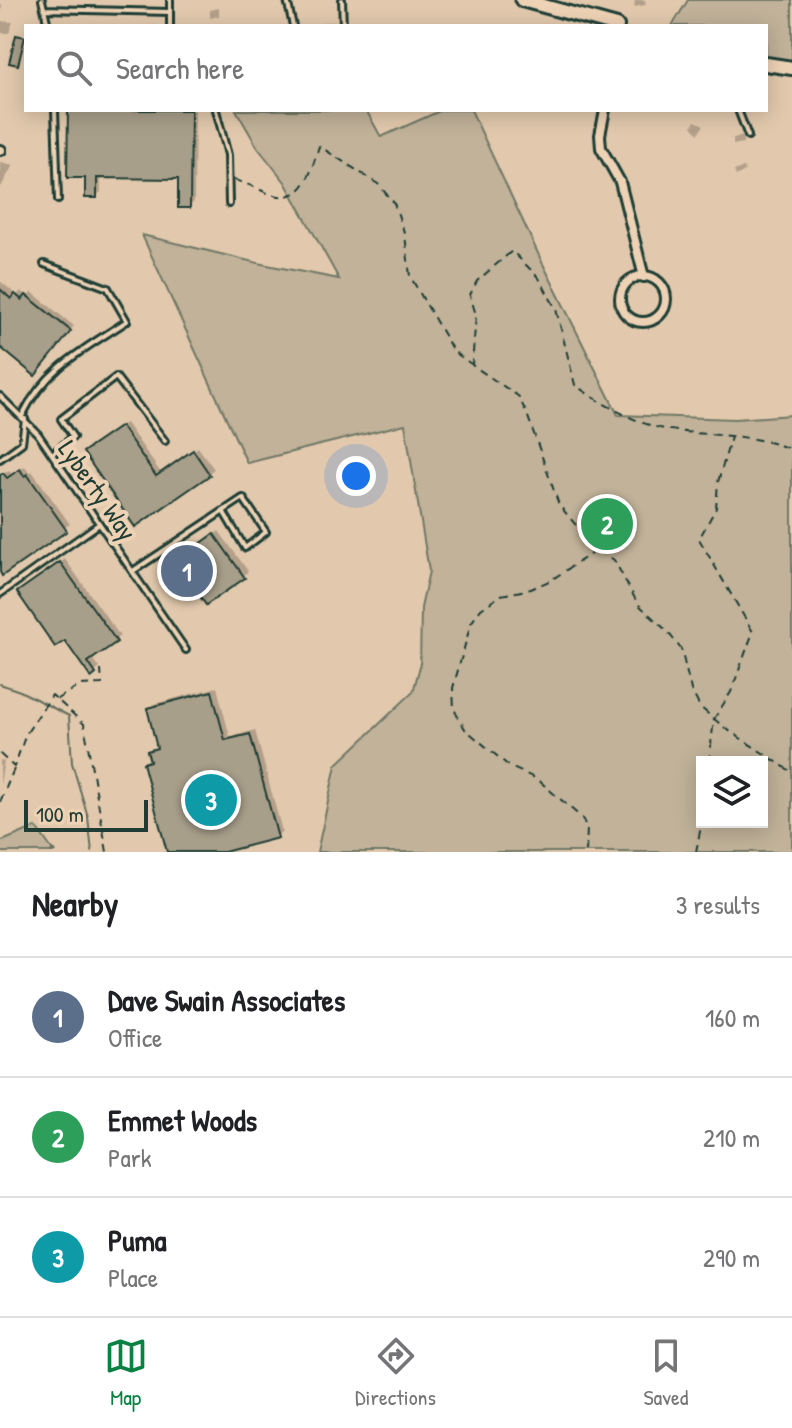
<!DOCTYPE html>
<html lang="en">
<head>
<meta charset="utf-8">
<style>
  body { margin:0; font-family:"Patrick Hand",sans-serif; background:#f6f6f6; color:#202124 }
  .controls { position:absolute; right:24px; bottom:24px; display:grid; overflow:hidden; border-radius:0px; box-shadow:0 4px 20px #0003 }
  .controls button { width:72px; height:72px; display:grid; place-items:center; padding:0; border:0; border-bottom:2px solid #e0e0e0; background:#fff; color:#202124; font:40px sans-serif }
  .scale { position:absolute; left:24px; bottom:20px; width:124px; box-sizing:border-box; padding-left:8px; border:4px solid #1f3d34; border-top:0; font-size:22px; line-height:28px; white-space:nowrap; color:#1f3d34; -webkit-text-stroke:6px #eed2b5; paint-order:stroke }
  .you { position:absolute; left:356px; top:476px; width:28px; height:28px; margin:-20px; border:6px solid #fff; border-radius:50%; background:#1a73e8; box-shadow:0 0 0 12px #1a73e833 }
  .badge { display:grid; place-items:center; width:52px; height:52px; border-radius:50%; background:#0b8043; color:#fff; font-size:26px; font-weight:700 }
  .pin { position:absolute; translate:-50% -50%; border:4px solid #fff; box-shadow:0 2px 8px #0006 }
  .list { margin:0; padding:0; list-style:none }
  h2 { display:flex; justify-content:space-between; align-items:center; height:104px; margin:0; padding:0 32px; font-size:34px }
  h2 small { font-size:26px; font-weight:400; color:#757577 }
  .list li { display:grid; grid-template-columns:52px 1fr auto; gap:24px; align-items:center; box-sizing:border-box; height:120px; padding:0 32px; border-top:2px solid #e0e0e0 }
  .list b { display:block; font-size:30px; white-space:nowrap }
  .list p { margin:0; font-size:26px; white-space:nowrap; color:#757577 }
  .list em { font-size:26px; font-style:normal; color:#757577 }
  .icon { flex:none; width:44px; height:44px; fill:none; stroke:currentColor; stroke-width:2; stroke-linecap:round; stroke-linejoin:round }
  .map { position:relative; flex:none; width:792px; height:852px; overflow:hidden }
  .search { position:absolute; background:#fff; box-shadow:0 4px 20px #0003; left:24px; right:24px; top:24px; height:88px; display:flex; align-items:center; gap:20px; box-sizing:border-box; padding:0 28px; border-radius:0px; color:#757577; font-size:30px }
  .sheet { height:464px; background:#fff }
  nav { display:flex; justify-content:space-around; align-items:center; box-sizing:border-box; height:112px; border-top:2px solid #e0e0e0; background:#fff; font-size:22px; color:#757577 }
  nav a { display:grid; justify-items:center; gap:4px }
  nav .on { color:#0b8043 }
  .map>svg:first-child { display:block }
  .green { fill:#c1b299; stroke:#707866; stroke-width:2; fill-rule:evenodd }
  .shadow { fill:#0003 }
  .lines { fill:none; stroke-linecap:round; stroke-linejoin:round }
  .stream { stroke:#636d5d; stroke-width:2 }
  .building { fill:#a89f8a; stroke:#1f3d34; stroke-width:2 }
  .lane-casing { stroke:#1f3d34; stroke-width:10 }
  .street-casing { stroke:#1f3d34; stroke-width:14 }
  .secondary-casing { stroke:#1f3d34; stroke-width:18 }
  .path { stroke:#1f3d34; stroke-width:2; stroke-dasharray:8 6; stroke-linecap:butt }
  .lane { stroke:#eed2b5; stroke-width:4 }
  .street { stroke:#eed2b5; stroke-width:8 }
  .secondary { stroke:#eed2b5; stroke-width:12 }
  .labels { text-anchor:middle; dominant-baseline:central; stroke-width:8; stroke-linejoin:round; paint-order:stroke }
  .street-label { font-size:26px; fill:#1f3d34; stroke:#eed2b5 }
</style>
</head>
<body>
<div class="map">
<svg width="792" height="852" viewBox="0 0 792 852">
  <rect width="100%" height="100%" fill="#e2c9ad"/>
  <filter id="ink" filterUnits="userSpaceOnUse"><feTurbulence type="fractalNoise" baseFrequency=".0125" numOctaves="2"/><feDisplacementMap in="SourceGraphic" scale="16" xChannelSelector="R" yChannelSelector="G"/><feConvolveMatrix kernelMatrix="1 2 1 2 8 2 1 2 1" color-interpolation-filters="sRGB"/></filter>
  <g filter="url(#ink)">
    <!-- green -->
    <path class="green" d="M688,0H792V68L766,65V26H672Z
      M236,110H366L381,137L442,110H471L542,262L618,415L735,419L792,415V852H317L336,765L413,692L420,666L421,608L429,571L405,424L247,463L142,235L262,264L339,279L285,182L258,148ZM762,762V822H702V762Z
      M36,827L54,852H0V842Z"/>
    <!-- shadow -->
    <path class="shadow" d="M635,0H645L646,5L634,7Z
      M0,5H2L0,21L13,22L9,33H0Z
      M219,8V16L210,18V10Z
      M323,22H337V26H321Z
      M70,110H195L194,202L189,206L180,177L101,176V192L96,196L88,176Z
      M695,121L704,125L698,134L692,126Z
      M744,136L743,143L733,145V138Z
      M1,162L13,165L0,189V163Z
      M744,167L745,171L736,176L734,171Z
      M0,281L17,295L21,291L28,296L32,292L74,326L39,368L0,345Z
      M126,423L161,473L198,447L214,469L135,524L90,448Z
      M25,466L30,473L32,471L70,524L0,569V482L1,476L9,470L12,475Z
      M219,531L248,571L243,576L189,578L182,557Z
      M65,559L120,636L92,657L100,668L92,675L24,588Z
      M217,687L230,737L255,730L282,831L277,836L216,852H169L145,763L151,758L149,751L159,745L149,709L154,704Z
      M0,760L4,761L0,785Z"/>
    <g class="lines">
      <!-- stream -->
      <path class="stream" d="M0,684L20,691L69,716L72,763L88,817L92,852
        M51,852L53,849L56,852"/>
    </g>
    <!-- building -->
    <path class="building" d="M16,35L25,37L18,65L9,63Z
      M68,110H191L190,208H178V179L97,178V198H85V178H67Z
      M0,289L11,299L15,294L22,300L26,295L71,331L35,376L0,347Z
      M121,426L156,476L193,450L210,475L135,527L83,452Z
      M20,469L24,476L27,474L67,531L2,576L0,572V475L3,473L7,478Z
      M214,534L245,578L206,605L194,588L190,590L184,581L187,579L175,562Z
      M60,562L117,642L88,662L96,674L91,678L65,641L55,647L17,592Z
      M212,691L225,740L250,734L278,838L224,852H167L143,763L150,761L147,751L157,748L147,708Z"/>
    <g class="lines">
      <defs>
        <path id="lane" d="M42,0L48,26
          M170,0V26
          M287,0L293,26
          M342,0L343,26
          M44,9L170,12
          M55,110L58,200
          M216,110L228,155L229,204
          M738,110L748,136
          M0,396L38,434L186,650
          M22,416C45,369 84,349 127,321L108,288L44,264
          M52,454L73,437L61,419L116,377L165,441
          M0,459L22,443L25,419
          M133,571L243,498L266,532L245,548L223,511
          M0,594L99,524"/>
        <path id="street" d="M605,110L600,135L601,148L620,182L644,277
          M0,150H1
          M620 299a23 23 0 1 1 46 0a23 23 0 1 1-46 0Z"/>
        <path id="secondary" d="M522,0L617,26
          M766,64L792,68"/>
      </defs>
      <!-- lane casing -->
      <use href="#lane" class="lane-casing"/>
      <!-- street casing -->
      <use href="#street" class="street-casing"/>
      <!-- secondary casing -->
      <use href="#secondary" class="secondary-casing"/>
      <!-- path -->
      <path class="path" d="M234,180C245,183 254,187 265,192C303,208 310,175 319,146L378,184L394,203L405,235L410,276L453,351L471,364
        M598,550L614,560L638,604L667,631L681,649L691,690L700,707L725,728L792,772
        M57,699L81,685L102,684L101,670
        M0,754L14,767L26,734L52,695L84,724L107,852
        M709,762L714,719L731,692L753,632L699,539L716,508L718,482L731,437
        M0,802L14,769
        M586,852L587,829L582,818L537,779L510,767L465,729L454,709L453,688L471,623L481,609L501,595L531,589L551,580L597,550L559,505L527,414L518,396L472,365L476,315L470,295L477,281L512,251L539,278L556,309L575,385C599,402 635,423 664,429C707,437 751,432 792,450
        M696,852L702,821"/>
      <!-- lane -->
      <use href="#lane" class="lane"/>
      <!-- street -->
      <use href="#street" class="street"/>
      <!-- secondary -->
      <use href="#secondary" class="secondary"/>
    </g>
  </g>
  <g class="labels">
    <!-- street labels -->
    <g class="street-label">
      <text transform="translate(98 490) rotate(55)">Lyberty Way</text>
    </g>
  </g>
</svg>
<div class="controls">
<button><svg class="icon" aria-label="layers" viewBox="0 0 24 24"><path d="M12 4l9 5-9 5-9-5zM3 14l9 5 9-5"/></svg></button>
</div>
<div class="scale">100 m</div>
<div class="you"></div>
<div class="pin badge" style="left:187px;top:571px;background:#5c6f8a">1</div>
<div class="pin badge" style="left:607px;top:524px;background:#2e9e5b">2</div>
<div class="pin badge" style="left:211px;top:800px;background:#0f9aa8">3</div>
<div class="search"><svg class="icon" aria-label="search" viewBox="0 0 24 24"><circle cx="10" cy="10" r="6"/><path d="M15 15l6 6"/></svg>Search here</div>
</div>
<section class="sheet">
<h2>Nearby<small>3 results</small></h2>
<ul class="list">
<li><span class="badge" style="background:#5c6f8a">1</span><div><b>Dave Swain Associates</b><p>Office</p></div><em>160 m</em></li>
<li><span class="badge" style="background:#2e9e5b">2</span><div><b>Emmet Woods</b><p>Park</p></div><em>210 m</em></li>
<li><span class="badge" style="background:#0f9aa8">3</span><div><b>Puma</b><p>Place</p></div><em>290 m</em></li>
</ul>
</section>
<nav>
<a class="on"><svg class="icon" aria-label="map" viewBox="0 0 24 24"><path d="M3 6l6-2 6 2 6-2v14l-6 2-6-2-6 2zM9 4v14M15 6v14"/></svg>Map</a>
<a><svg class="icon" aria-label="directions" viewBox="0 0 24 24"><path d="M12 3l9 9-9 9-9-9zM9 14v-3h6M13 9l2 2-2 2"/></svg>Directions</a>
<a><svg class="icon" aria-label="saved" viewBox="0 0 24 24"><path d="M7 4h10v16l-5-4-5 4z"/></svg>Saved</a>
</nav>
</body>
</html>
